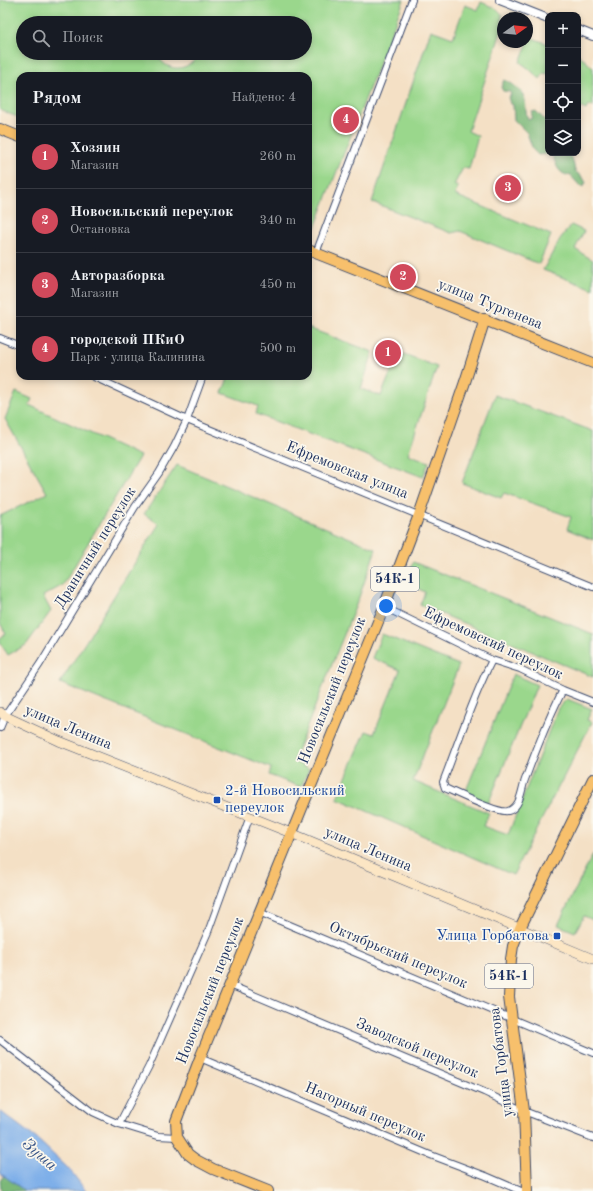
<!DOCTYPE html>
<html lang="ru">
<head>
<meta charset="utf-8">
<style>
  body { margin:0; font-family:"Old Standard TT",serif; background:#20242c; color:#f1f3f6 }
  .controls { position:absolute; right:12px; top:12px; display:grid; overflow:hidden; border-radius:8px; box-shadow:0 2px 6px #0003 }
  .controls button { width:36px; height:36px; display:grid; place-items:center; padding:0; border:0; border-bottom:1px solid #363941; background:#171b24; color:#f1f3f6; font:20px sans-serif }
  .compass { position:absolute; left:497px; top:12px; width:36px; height:36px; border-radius:50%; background:#171b24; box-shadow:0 2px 6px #0003; rotate:75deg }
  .you { position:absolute; left:386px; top:606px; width:14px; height:14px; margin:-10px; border:3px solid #fff; border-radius:50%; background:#1a73e8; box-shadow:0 0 0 6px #1a73e833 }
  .badge { display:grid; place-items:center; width:26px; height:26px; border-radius:50%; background:#d1495b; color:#fff; font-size:13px; font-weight:700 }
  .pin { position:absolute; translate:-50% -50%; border:2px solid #fff; box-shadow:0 1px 4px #0006 }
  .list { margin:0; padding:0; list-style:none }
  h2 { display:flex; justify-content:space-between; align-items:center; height:52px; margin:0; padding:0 16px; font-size:17px }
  h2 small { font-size:13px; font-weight:400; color:#9ea1a6 }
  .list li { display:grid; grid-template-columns:26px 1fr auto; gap:12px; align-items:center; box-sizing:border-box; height:64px; padding:0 16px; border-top:1px solid #363941 }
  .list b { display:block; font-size:15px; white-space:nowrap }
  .list p { margin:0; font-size:13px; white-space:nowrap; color:#9ea1a6 }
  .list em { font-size:13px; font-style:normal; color:#9ea1a6 }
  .icon { flex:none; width:22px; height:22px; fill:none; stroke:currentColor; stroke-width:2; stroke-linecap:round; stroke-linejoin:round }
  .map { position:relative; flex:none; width:593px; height:1191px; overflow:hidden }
  .search { position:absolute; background:#171b24; box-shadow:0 2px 6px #0003; left:16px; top:16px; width:296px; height:44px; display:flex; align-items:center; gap:10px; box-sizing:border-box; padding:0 14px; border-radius:22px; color:#9ea1a6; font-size:15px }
  .panel { position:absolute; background:#171b24; box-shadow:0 2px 6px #0003; left:16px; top:72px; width:296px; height:308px; border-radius:12px }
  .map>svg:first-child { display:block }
  .green { fill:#9ad78c; stroke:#5a8375; fill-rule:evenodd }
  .forest { fill:#7bb878; stroke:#4b746b }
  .water { fill:#7daee9; stroke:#4c6ea4 }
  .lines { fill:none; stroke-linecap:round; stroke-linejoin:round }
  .minor-casing { stroke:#3c4a6d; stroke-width:8 }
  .tertiary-casing { stroke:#3c4a6d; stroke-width:10 }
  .secondary-casing { stroke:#3c4a6d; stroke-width:10 }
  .primary-casing { stroke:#3c4a6d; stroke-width:12 }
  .minor { stroke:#fff; stroke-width:6 }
  .tertiary { stroke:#fff; stroke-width:8 }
  .secondary { stroke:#fce6c4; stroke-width:9 }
  .primary { stroke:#f7c06c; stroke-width:10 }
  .transit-dot { fill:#1a4fb4; stroke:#fbf7ec; stroke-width:1.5 }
  .labels { text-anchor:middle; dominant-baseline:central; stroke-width:3.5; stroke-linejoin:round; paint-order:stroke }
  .shield { fill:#fbf7ec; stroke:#5e6b89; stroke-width:1 }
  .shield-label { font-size:14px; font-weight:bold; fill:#1b2f5e }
  .street-label { font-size:15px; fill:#1b2f5e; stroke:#fbf7ec }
  .transit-label { font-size:15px; fill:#164399; stroke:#fbf7ec; text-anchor:start }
  .water-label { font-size:16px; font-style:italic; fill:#385588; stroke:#fbf7ec }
</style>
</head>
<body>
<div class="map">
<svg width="593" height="1191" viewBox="0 0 593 1191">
  <rect width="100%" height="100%" fill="#fbf7ec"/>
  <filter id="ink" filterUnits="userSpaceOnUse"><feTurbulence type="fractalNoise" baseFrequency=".025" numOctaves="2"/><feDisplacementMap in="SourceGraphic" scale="8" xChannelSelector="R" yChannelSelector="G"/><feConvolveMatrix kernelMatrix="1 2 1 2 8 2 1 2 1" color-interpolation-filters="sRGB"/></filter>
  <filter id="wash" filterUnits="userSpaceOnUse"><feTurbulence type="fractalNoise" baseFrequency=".012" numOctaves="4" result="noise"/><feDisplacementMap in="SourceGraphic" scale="16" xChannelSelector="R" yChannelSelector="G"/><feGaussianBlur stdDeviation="0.9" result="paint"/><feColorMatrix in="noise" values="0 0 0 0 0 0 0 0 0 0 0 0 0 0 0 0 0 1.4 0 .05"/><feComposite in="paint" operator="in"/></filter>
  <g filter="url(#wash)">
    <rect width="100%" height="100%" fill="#f4e0c5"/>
    <!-- green -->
    <path class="green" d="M0,0H404L310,240L308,239V76H20V118L0,110ZM23,23H305V53H199C191,72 164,74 157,53H23Z
      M481,2L497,9L502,14L501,32L468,131L478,136L469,169L463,168L454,185L458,187L455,195L551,235L539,264L460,231L451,233L372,202L431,30L453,38L465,5L478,10Z
      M530,37L548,44V74L544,73L540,79L528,68L520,62Z
      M578,54L593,68V107L588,105L586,110L578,106Z
      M571,225L584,231L575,249L586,256L593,260V289L543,270L560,239Z
      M308,328L373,352L361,389L381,396L399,352L437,367L408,454L429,462L423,477L256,414L258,406L222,393L229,376H308Z
      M16,392L32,399L29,405L140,456L63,585L43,596L51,611L26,645L8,655L0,643V638L6,634L0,623V516L47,493L5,419Z
      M495,395L593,431V540L567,529L571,517L504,493L501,498L462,483Z
      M177,465L376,549L358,600L293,761L309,769L301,787L269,775L271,768L60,683L159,524L144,514Z
      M413,562L593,634V677L420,605L425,592L405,583Z
      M382,634L459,665L413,781L489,813L483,826L508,835L558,708L567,699L592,709L587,720L592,722L513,875L337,798L366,731L374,734L400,670L372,658Z
      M513,674L537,685L488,804L465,793Z
      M593,854V920L584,916L575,932L558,925Z"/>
    <!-- forest -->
    <path class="forest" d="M504,80C509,81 512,84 516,87C530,98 523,106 528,119H531L532,112L536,111L546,121L548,126V153H568L573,161L575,171L584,179L586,183L584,186L581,187L571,176C558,174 557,167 553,156L546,154L538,155L533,150L527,133L514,120L513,105L510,104L508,97L511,95L510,92L503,91L501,87Z
      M5,1176L25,1191H3L1,1188L0,1180Z"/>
    <!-- water -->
    <path class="water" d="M0,1111L37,1139L70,1170L86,1191H25L0,1173Z"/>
  </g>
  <g filter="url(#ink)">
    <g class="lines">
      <defs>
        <path id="minor" d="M316,253L412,0
          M0,338L20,346
          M92,376L187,420L593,587
          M384,607L492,660L520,669L563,690L593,702
          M492,660C472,699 459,741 443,782L445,788C456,793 499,814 508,811C512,810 515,807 517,804C522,796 522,786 526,777C537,748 548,718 563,690
          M0,728L5,716L40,664L135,507L159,473L174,447L187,420L203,376
          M259,912L593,1053
          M230,985L484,1092L524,1111L593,1138
          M0,1040L93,1112L119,1124L158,1136L177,1137
          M200,1058L428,1154L486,1176L521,1191
          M119,1124L149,1066L208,932L250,816"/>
        <path id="tertiary" d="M500,0L548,19
          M578,30L593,36"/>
        <path id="secondary" d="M0,712L5,716L59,741L291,833L593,959"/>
        <path id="primary" d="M0,129L20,137
          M308,250L593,363
          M268,1191L213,1169L196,1160L188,1154L177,1137L176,1121L200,1058L384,607L419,515L465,382L485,319
          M527,1191L524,1111L509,997L511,959L513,946L520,928L593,779"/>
      </defs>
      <!-- minor casing -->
      <use href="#minor" class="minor-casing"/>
      <!-- tertiary casing -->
      <use href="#tertiary" class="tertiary-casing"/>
      <!-- secondary casing -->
      <use href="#secondary" class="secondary-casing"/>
      <!-- primary casing -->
      <use href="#primary" class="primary-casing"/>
      <!-- minor -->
      <use href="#minor" class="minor"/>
      <!-- tertiary -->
      <use href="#tertiary" class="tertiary"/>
      <!-- secondary -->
      <use href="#secondary" class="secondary"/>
      <!-- primary -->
      <use href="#primary" class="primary"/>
    </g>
  </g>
  <!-- markers -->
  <g class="transit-dot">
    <rect x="213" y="796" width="8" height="8" rx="2"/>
    <rect x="553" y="932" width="8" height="8" rx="2"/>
  </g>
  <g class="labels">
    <!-- shield labels -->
    <g class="shield">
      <rect x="371" y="567" width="48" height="24" rx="3"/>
      <rect x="485" y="964" width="48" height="24" rx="3"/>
    </g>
    <g class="shield-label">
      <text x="395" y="579">54К-1</text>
      <text x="509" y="976">54К-1</text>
    </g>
    <!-- street labels -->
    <g class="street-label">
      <text transform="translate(490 305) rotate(22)">улица Тургенева</text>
      <text transform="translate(347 471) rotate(22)">Ефремовская улица</text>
      <text transform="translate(96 548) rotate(-58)">Драничный переулок</text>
      <text transform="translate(493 644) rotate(25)">Ефремовский переулок</text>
      <text transform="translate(333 691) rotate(-68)">Новосильский переулок</text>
      <text transform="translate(68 728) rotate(23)">улица Ленина</text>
      <text transform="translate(368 850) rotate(23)">улица Ленина</text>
      <text transform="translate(398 956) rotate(23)">Октябрьский переулок</text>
      <text transform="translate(211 991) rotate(-68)">Новосильский переулок</text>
      <text transform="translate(417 1049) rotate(23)">Заводской переулок</text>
      <text transform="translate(502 1062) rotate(-97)">улица Горбатова</text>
      <text transform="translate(365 1113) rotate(23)">Нагорный переулок</text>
    </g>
    <!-- transit labels -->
    <g class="transit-label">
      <text x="225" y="791">2-й Новосильский<tspan x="225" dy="17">переулок</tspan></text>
      <text x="549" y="936" text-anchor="end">Улица Горбатова</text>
    </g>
    <!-- water labels -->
    <g class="water-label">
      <text transform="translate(39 1155) rotate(41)">Зуша</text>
    </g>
  </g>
</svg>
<div class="controls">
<button>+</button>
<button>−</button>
<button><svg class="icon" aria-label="locate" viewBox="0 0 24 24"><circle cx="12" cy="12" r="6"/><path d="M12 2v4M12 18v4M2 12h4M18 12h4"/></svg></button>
<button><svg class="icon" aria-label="layers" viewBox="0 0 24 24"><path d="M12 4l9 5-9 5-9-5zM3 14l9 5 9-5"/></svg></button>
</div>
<svg class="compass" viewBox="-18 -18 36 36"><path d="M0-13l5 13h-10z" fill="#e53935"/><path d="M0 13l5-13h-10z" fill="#9ea1a6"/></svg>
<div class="you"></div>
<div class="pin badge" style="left:388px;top:353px">1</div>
<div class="pin badge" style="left:403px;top:277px">2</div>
<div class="pin badge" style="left:508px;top:188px">3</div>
<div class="pin badge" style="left:346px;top:120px">4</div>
<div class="search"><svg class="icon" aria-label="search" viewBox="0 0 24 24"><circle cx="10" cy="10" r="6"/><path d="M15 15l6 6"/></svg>Поиск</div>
<section class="panel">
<h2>Рядом<small>Найдено: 4</small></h2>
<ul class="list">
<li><span class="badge">1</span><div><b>Хозяин</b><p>Магазин</p></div><em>260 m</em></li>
<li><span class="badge">2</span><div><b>Новосильский переулок</b><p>Остановка</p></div><em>340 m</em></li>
<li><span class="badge">3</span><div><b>Авторазборка</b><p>Магазин</p></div><em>450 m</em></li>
<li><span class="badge">4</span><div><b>городской ПКиО</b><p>Парк · улица Калинина</p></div><em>500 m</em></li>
</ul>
</section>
</div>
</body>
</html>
